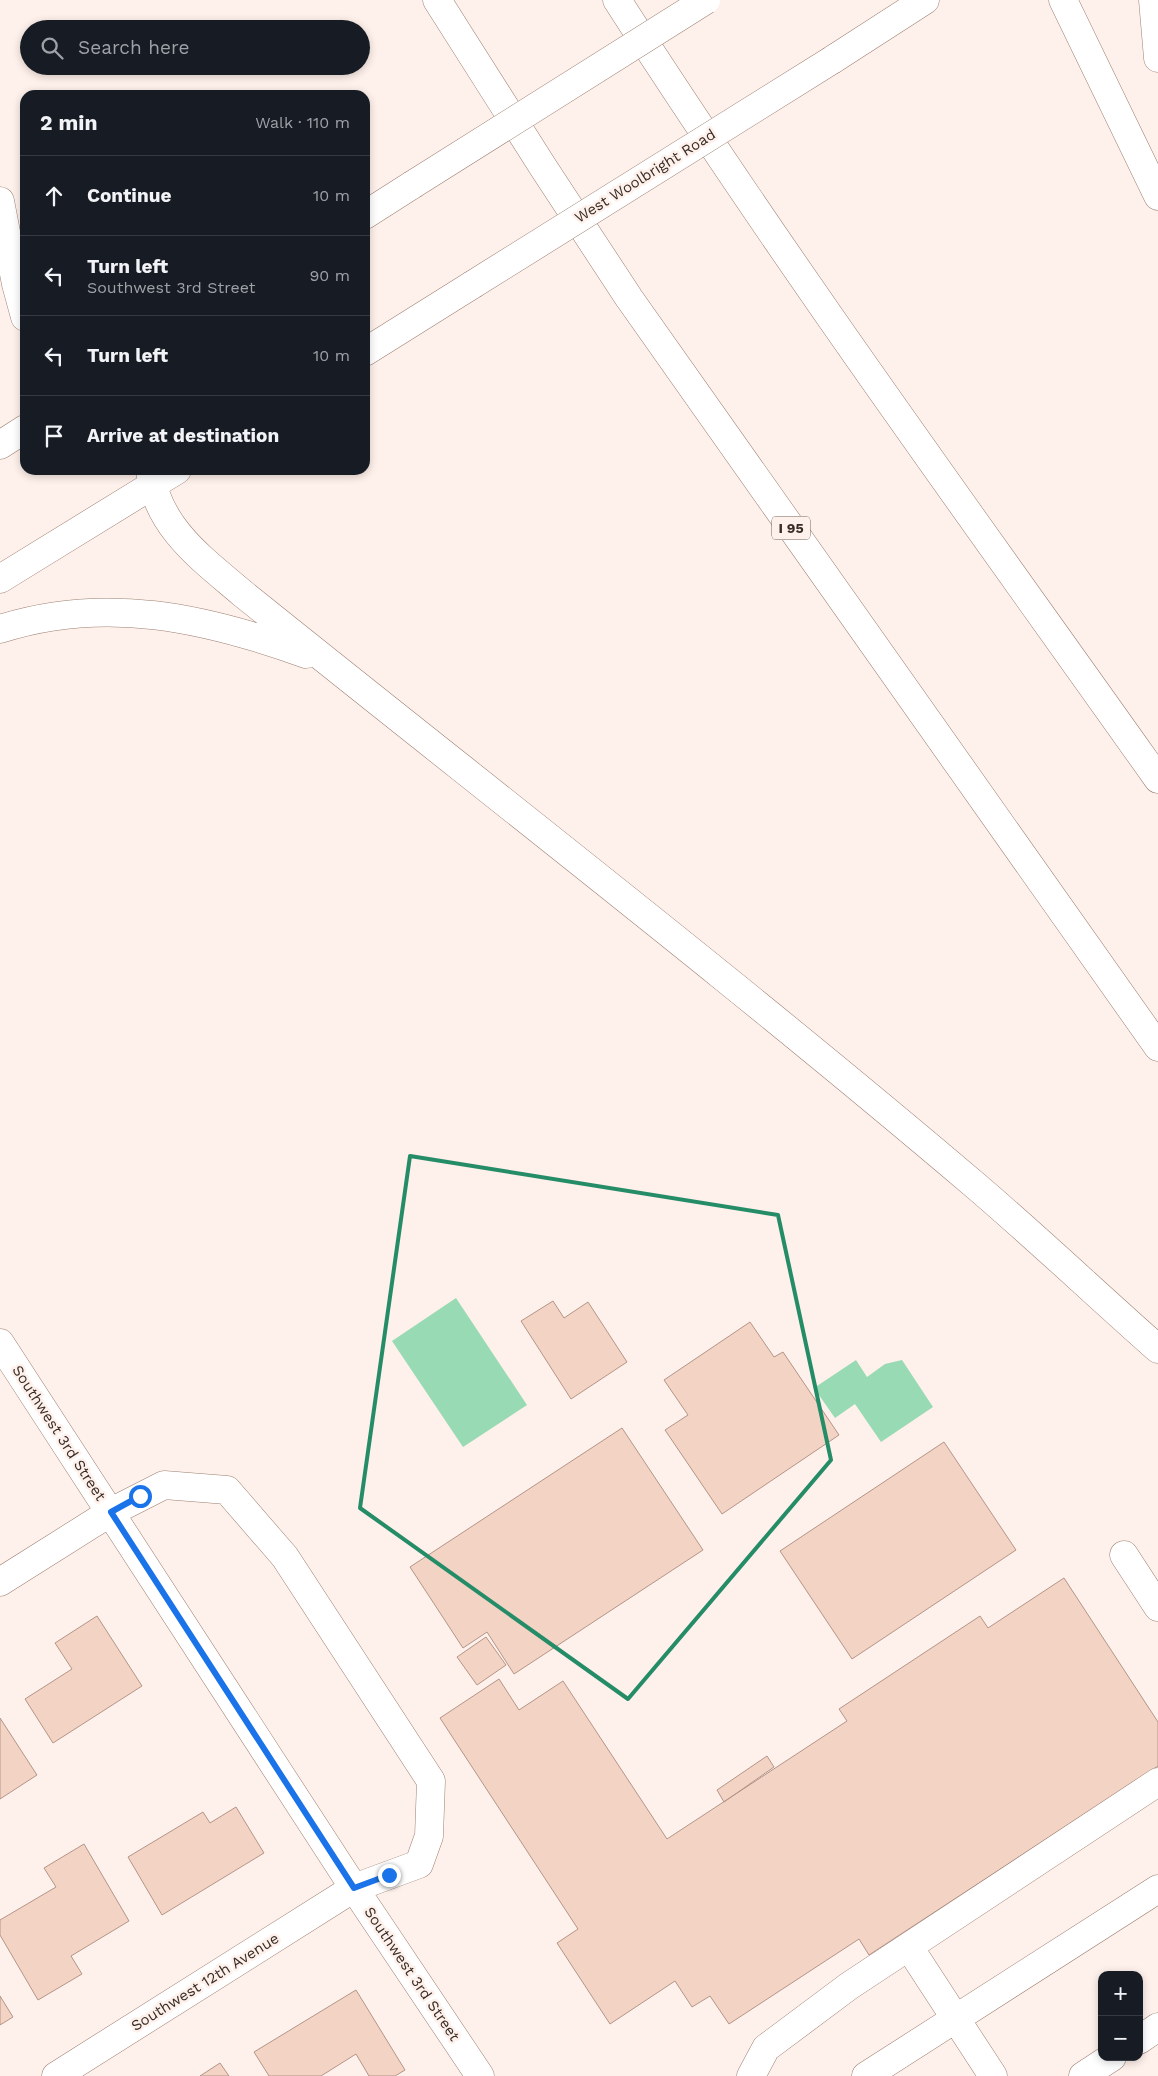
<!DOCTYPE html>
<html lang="en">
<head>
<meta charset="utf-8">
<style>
  body { margin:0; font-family:"Work Sans",sans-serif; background:#20242c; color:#f1f3f6 }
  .controls { position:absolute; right:15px; bottom:15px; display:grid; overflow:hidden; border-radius:10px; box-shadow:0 2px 8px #0003 }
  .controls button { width:45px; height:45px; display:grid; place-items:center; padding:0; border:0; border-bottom:1px solid #363941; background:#171b24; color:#f1f3f6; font:25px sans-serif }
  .stop { position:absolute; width:15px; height:15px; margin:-11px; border:4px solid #1a73e8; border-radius:50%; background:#fff }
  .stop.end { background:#1a73e8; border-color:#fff; box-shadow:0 1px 5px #0008 }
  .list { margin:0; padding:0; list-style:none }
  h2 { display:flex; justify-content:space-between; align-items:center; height:65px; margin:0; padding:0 20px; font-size:21px }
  h2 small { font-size:16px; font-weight:400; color:#9ea1a6 }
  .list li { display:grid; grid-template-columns:32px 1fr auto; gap:15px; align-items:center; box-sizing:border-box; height:80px; padding:0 20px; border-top:1px solid #363941 }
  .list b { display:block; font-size:19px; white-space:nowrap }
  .list p { margin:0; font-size:16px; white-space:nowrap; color:#9ea1a6 }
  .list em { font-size:16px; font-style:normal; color:#9ea1a6 }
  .icon { flex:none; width:28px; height:28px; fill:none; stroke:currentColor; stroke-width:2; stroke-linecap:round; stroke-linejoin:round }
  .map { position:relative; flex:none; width:1158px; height:2076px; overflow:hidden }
  .search { position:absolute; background:#171b24; box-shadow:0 2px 8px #0003; left:20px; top:20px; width:350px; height:55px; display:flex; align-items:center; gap:12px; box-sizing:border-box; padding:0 18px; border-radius:28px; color:#9ea1a6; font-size:19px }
  .panel { position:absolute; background:#171b24; box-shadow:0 2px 8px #0003; left:20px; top:90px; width:350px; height:385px; border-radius:15px }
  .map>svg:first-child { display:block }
  .park { fill:#98dab3 }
  .building { fill:#f3d3c4; stroke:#b49588 }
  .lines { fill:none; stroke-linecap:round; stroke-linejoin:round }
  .minor-casing { stroke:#9d8073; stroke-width:29 }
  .major-casing { stroke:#9d8073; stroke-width:29 }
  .highway-casing { stroke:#9d8073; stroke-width:29 }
  .minor { stroke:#fff; stroke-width:28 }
  .major { stroke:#fff; stroke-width:28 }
  .highway { stroke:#fff; stroke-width:28 }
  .major-bridge-casing { stroke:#9d8073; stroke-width:29; stroke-linecap:butt }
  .major-bridge { stroke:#fff; stroke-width:28 }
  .route { stroke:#1a73e8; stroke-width:6 }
  .marked { fill:none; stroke:#258c68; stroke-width:4; stroke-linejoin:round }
  .labels { text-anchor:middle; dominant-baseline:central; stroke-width:5; stroke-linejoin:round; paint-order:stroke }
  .shield { fill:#fef0ea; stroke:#736761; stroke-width:1 }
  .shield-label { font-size:14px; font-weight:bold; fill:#382c26 }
  .street-label { font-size:15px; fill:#382c26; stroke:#fef0ea }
</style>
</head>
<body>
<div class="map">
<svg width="1158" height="2076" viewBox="0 0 1158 2076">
  <rect width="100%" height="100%" fill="#fef0ea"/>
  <!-- park -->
  <path class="park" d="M456,1298L527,1405L463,1447L392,1341Z
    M856,1360L867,1377L885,1364L902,1360L933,1407L881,1442L855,1404L835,1418L814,1388Z"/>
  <!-- building -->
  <path class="building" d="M553,1301L564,1318L588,1302L627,1362L571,1399L521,1321Z
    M750,1322L774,1357L783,1352L839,1435L722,1514L665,1430L688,1415L664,1380Z
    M622,1428L703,1550L514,1674L487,1632L463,1648L410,1567Z
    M944,1442L1016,1550L852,1659L780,1551Z
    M1064,1578L1158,1722V1766L869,1955L859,1939L729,2024L710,1996L692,2007L675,1981L610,2024L557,1943L578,1929L440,1718L499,1679L519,1710L563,1681L667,1839L847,1721L839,1709L980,1616L988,1628Z
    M97,1616L142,1686L53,1743L25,1699L72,1669L55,1643Z
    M486,1637L506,1665L477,1685L457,1657Z
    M0,1718L37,1775L0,1799Z
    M767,1756L774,1767L724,1802L717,1790Z
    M236,1807L264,1853L162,1915L128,1857L203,1812L210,1823Z
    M84,1844L129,1921L71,1956L82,1974L38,2000L0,1935V1920L56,1887L44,1868Z
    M356,1990L405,2070L395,2076H369L356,2054L321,2076H269L254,2052Z
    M0,1996L13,2017L0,2025Z
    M220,2063L229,2076H200Z"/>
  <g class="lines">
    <defs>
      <path id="minor" d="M0,1343L354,1888L480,2076
        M1124,1555L1158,1607
        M0,1582L111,1512L164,1485L227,1490L285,1557L431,1781L429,1836L419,1864L354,1888L56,2076
        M909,1947L993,2076
        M1139,2040L1158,2027
        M751,2076L766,2048L849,1986L1158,1782
        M866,2076L1158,1889
        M1083,2076L1112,2057"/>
      <path id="major" d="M832,60L925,0
        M365,215L412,185
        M365,352L472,285
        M0,445L25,429
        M0,579L177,470"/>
      <path id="highway" d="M437,0L543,167L629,298L1158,1047
        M617,0C788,266 975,521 1158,779
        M1063,0L1158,196
        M1153,0L1158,58
        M0,201L16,284L25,317
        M150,470C157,527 201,558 242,593C487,790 736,982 976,1186C1038,1239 1097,1295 1158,1349
        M0,629C105,595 206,618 306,654"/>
    </defs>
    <!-- minor casing -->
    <use href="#minor" class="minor-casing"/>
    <!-- major casing -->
    <use href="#major" class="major-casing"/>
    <!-- highway casing -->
    <use href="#highway" class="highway-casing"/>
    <!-- minor -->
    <use href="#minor" class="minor"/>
    <!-- major -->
    <use href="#major" class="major"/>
    <!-- highway -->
    <use href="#highway" class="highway"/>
    <defs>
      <path id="major-bridge" d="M412,185L706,0
        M472,285L832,60"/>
    </defs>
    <!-- major-bridge casing -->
    <use href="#major-bridge" class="major-bridge-casing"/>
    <!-- major-bridge -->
    <use href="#major-bridge" class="major-bridge"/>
  </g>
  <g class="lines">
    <!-- route -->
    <path class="route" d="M140,1496L111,1512L354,1888L389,1875"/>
  </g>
  <!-- marked area -->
  <path class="marked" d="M410,1156L778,1215L831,1460L628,1699L360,1508Z"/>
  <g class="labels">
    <!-- shield labels -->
    <rect class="shield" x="772" y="516.5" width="38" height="23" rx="4"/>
    <g class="shield-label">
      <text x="791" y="528">I 95</text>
    </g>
    <!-- street labels -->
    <g class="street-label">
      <text transform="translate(645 176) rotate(-32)">West Woolbright Road</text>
      <text transform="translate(59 1433) rotate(57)">Southwest 3rd Street</text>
      <text transform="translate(412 1974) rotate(56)">Southwest 3rd Street</text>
      <text transform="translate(205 1982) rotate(-32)">Southwest 12th Avenue</text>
    </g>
  </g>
</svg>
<div class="controls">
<button>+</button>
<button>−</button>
</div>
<div class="stop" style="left:140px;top:1496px"></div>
<div class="stop end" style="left:389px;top:1875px"></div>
<div class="search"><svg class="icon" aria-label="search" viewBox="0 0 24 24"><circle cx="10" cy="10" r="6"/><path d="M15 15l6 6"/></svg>Search here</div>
<section class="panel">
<h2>2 min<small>Walk · 110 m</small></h2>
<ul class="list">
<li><svg class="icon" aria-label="ahead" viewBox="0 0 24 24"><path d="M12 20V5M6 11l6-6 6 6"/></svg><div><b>Continue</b></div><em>10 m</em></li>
<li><svg class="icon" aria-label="left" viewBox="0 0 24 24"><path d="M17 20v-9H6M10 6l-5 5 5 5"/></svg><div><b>Turn left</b><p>Southwest 3rd Street</p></div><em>90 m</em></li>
<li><svg class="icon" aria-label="left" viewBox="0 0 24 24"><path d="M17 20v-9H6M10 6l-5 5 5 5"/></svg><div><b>Turn left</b></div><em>10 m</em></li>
<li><svg class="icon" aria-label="arrive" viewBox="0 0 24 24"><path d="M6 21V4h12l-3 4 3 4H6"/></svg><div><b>Arrive at destination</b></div></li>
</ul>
</section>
</div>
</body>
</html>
